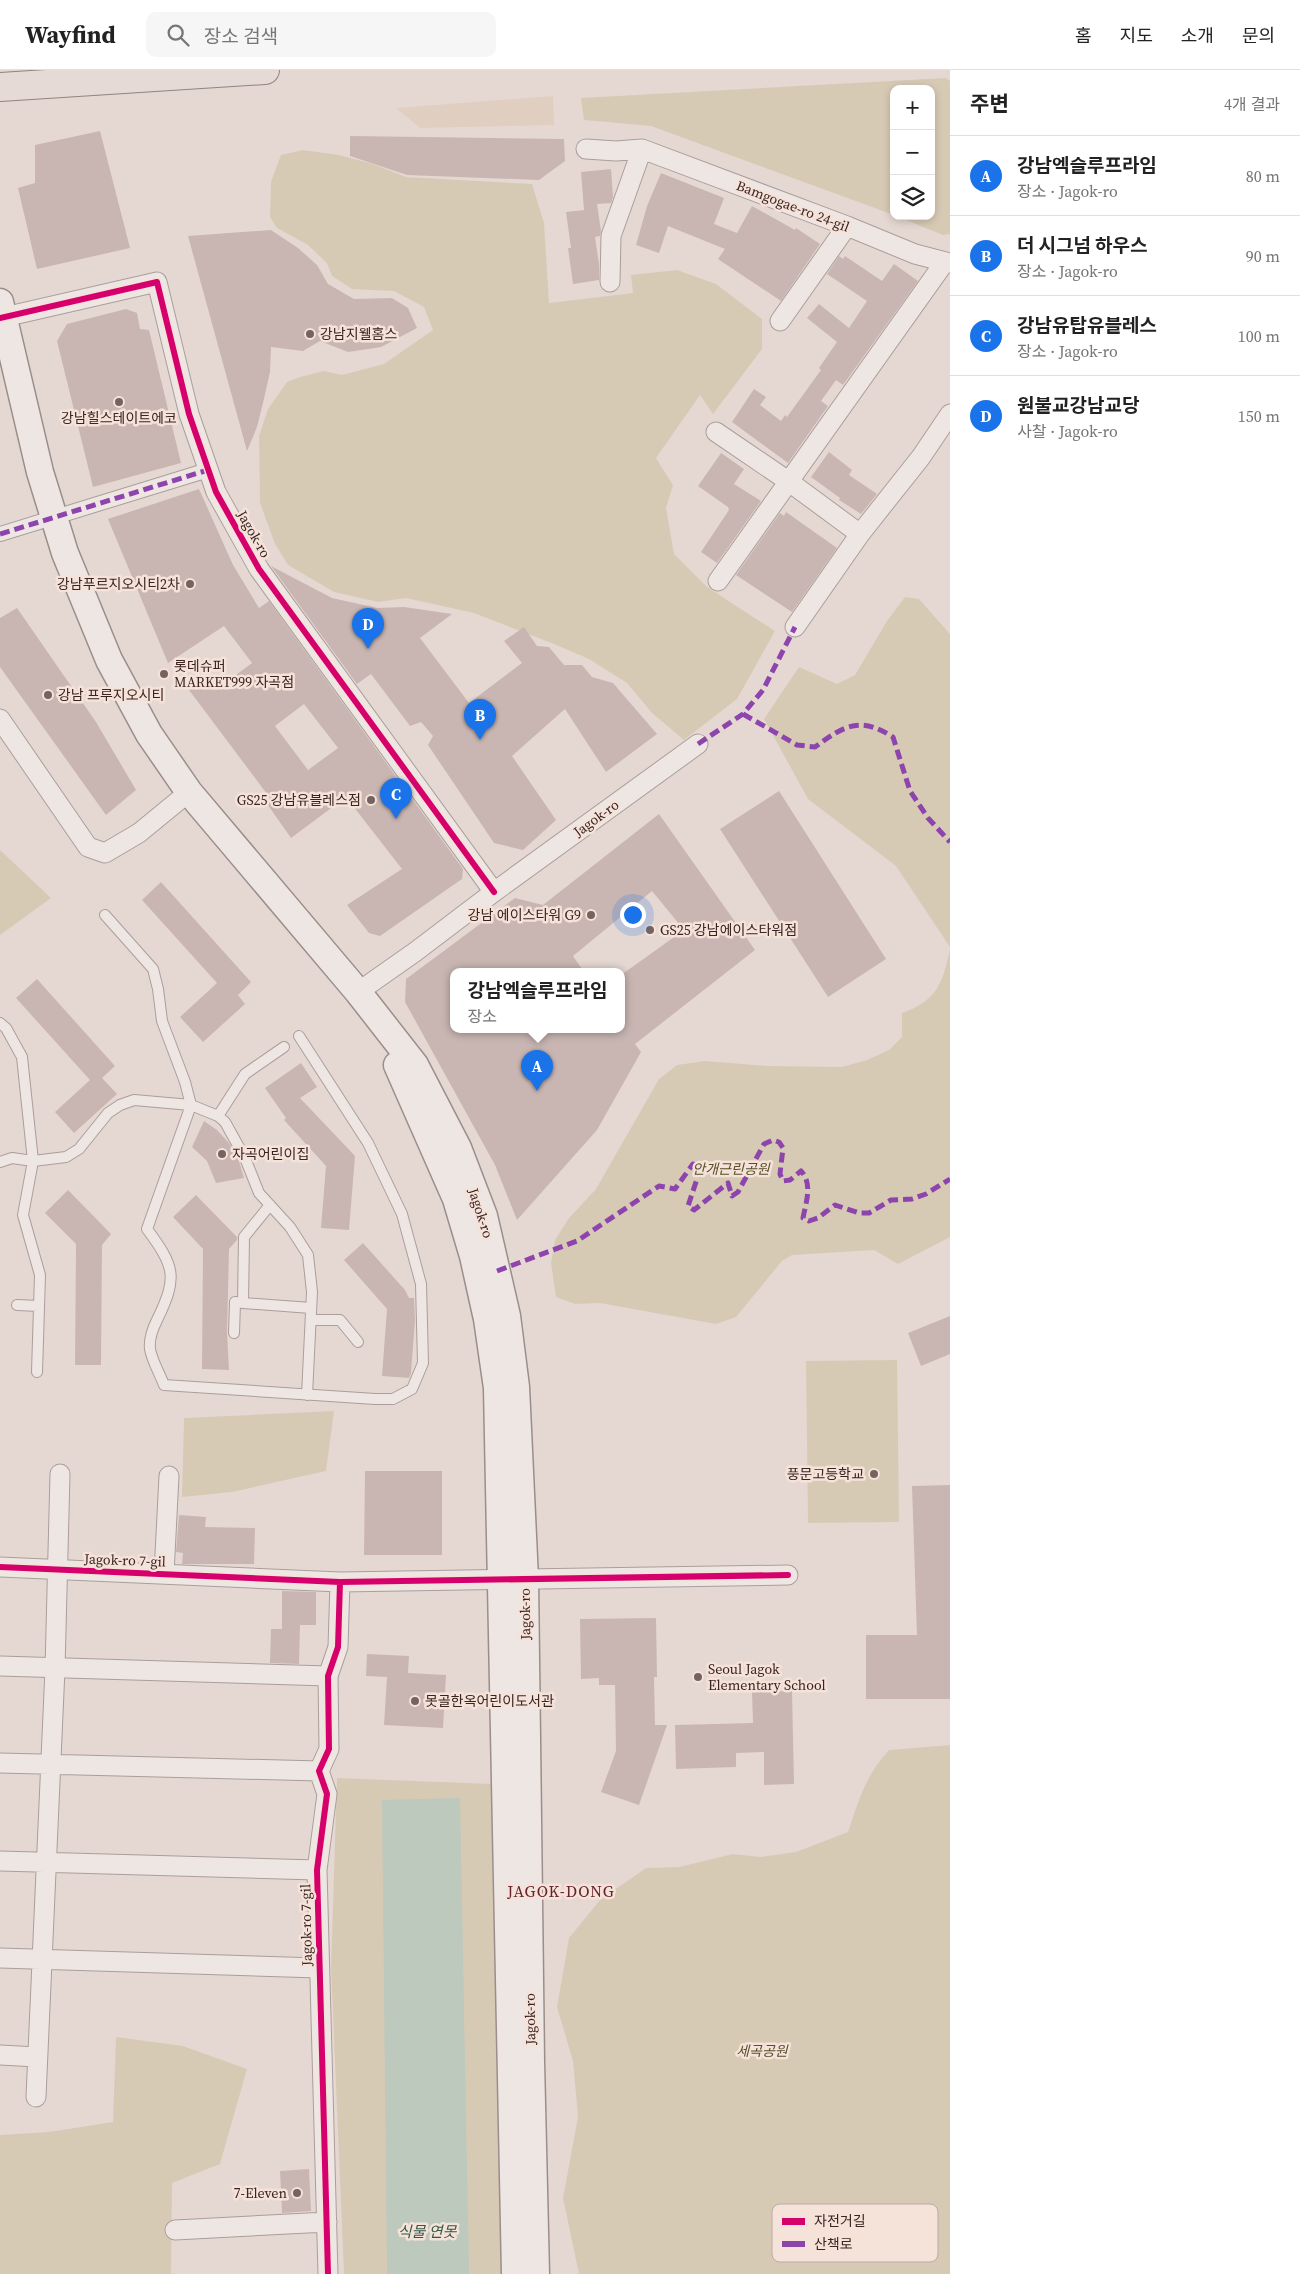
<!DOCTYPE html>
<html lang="ko">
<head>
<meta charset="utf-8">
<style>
  body { margin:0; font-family:"Source Serif 4","Noto Sans KR",serif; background:#f6f6f6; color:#222 }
  .controls { position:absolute; right:15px; top:15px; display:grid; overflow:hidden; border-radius:10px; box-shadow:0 2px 8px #0003 }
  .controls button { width:45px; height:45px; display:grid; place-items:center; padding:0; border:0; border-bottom:1px solid #e0e0e0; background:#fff; color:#222; font:25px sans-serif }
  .you { position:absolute; left:632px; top:844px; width:18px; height:18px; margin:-12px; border:4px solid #fff; border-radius:50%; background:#1a73e8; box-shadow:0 0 0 8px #1a73e833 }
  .badge { display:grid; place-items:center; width:32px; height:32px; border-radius:50%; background:#1a73e8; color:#fff; font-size:16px; font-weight:700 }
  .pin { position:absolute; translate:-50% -41px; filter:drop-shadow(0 1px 2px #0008) }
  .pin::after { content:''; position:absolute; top:26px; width:18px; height:15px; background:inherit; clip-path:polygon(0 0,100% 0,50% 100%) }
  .popup { position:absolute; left:450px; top:898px; width:175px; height:65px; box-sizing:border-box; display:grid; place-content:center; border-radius:10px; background:#fff; filter:drop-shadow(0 1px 4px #0005); font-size:16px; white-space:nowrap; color:#767676 }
  .popup b { font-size:19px; color:#222 }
  .popup::after { content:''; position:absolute; left:50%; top:100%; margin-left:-10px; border:10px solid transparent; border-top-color:#fff }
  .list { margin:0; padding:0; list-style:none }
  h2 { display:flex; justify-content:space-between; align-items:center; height:65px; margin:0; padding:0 20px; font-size:21px }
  h2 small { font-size:16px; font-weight:400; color:#767676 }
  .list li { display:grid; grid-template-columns:32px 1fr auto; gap:15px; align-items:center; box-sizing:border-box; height:80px; padding:0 20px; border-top:1px solid #e0e0e0 }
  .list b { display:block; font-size:19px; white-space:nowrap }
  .list p { margin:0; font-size:16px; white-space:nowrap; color:#767676 }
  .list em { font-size:16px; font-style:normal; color:#767676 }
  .icon { flex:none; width:28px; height:28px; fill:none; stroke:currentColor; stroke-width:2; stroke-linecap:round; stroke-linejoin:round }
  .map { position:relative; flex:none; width:950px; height:2204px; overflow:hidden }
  header { display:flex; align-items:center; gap:30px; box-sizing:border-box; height:70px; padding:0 25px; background:#fff; border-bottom:1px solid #e0e0e0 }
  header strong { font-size:24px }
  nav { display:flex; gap:28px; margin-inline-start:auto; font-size:18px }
  .search { width:350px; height:45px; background:#f6f6f6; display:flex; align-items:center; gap:12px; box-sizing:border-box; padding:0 18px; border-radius:10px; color:#767676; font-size:19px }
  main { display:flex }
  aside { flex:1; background:#fff }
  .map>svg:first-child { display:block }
  .farmland { fill:#e0cec1 }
  .green { fill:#d7cab5 }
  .water { fill:#bcc9bc }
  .building { fill:#c9b6b3; fill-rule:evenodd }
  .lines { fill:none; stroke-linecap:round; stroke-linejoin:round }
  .service-casing { stroke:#ab9e9a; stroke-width:12 }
  .pedestrian-casing { stroke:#ab9e9a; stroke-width:16 }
  .minor-casing { stroke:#ab9e9a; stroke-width:21 }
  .secondary-casing { stroke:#9b8e8a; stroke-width:29 }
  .primary-casing { stroke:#908481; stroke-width:30 }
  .service { stroke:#eee6e3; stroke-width:10 }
  .pedestrian { stroke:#eee6e3; stroke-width:14 }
  .minor { stroke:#eee6e3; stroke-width:19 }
  .secondary { stroke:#eee6e3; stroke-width:26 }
  .primary { stroke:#e5dad5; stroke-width:28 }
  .quiet { stroke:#8e44ad; stroke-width:5; stroke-dasharray:10 5; stroke-linecap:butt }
  .cycleway-casing { stroke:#f5e2d9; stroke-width:9 }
  .cycleway { stroke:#d6006c; stroke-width:6 }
  .poi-dot { fill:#766360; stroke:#f5e2d9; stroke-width:2 }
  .labels { text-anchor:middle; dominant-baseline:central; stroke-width:5; stroke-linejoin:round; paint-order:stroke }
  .street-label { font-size:14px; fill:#3a2422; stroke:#f5e2d9 }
  .poi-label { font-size:14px; fill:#3a2422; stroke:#f5e2d9; text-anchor:start }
  .park-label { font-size:14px; font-style:italic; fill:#555029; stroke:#f5e2d9 }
  .water-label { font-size:15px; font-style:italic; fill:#325947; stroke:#f5e2d9 }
  .quarter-label { font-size:16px; letter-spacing:1px; fill:#65232f; stroke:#f5e2d9 }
  .key { fill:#f5e2d9; stroke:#bda9a2; stroke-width:1 }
  .key-label { font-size:14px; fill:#3a2422 }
</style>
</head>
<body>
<header>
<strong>Wayfind</strong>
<div class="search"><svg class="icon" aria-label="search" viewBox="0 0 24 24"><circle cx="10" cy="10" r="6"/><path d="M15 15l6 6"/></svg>장소 검색</div>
<nav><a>홈</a><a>지도</a><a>소개</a><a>문의</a></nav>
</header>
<main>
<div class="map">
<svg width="950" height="2204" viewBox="0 0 950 2204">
  <rect width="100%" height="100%" fill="#e5d8d2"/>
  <!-- farmland -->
  <path class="farmland" d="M553,26L554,55L420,58L396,38Z"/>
  <!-- green -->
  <path class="green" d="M946,8L950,11V164L943,165L896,146H931V19H894V145L651,56L584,50L581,28Z
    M303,80L339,85L373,94L406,107L532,114L544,153L549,233L633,223L631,205L677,200L716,214L762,249V279L713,344L700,325L656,388L673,415L666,438L674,484L707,517L775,561L737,629L684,670L652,643L627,613L589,589L554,574L474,543L406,528L378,532L334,522L288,495L275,474L260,433L259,366L268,339L287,312L300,307L324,301L342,305L384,294L433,260L424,237L394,221L352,219L332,206L327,193L308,175L277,158L270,147L271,112L281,85Z
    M905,527L919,529L950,564V877L896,796L808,729L764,649L799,597L837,614L855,605L887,551Z
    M0,780L51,828L0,865Z
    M950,879V1167L898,1194L874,1180L792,1185L782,1191L736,1247L716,1254L600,1233L575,1234L556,1227L551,1193L555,1170L569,1148L596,1119L659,1009L677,995L705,991L767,996L842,997L867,990L889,980L902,967V943C937,931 943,912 950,879Z
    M897,1290L899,1452L808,1453L806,1291Z
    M334,1341L326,1401L232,1422L182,1427L184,1348Z
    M950,1675V2204H579L563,2128L578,2047L573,1991L557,1937L569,1868L600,1830L646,1798L679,1797L733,1784L761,1787L796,1782L848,1762C859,1730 865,1706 889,1680Z
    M337,1708L493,1714L504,2204H344L331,1898Z
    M116,1967L183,1976L247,1999L220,2094L172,2113L171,2204H0V2065L49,2062L113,2052Z"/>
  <!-- water -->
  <path class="water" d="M460,1728L469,2204H387L382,1730Z"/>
  <!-- building -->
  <path class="building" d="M100,61L130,178L37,199L18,118L35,113V75Z
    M350,66L564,69L565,91L539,110L407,105L350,86Z
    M611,99L613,127L611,133L597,134L601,161L600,166L595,167L599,194V210L573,214L568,178H571L566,142L584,140L581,102Z
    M661,103L724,128L714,154L737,163L752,136L795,160L796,158L820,174L781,231L718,189L725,179L668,156L659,183L636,175L647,136Z
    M271,160L298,178L317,195L328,214L354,229L392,228L408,238L417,258L381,277L348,282L320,271L303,281L271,277L270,302L263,333L257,357L247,381L188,166Z
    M839,186L843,189L845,186L882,211L894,194L918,211L843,315L836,310L821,331L828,336L788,393L732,352L754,319L766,327L760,335L781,351L785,345L787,347L821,300L819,298L837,272L807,248L819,234L849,258L867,231L827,204Z
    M126,239L137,243L140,259L149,260L181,393L93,417L57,271L67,254Z
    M829,382L852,400L849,405L877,424L861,444L839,430L840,428L811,407Z
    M721,383L744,399L734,414L761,431L717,493L701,482L729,440L728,437L698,416Z
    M199,419L233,495L259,538L269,531L463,799L462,809L380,866L369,863L347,835L402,799L346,727L291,768L265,731L270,728L189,620L206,607L216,620L252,593L224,556L168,593L108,449ZM304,634L338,678L308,700L275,656Z
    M786,442L837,478L792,542L736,505L780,443L784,446Z
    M271,496L332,528L377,538L404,537L452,544L420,568L469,633L522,593L504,571L524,557L537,576L549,577L564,595H582L592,607L613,613L657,664L606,702L565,639L512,686L556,750L523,780L494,773L428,675L433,666L421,652L410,656L371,604L357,614Z
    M17,538L96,652L136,720L106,745L0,597V548Z
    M779,721L886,889L828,927L720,759Z
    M659,744L755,880L635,974L641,982L597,1060L517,1150L495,1095L405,932L406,909L515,828L543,835ZM652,821L684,860L621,905V960H453V902H584L573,886Z
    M161,812L251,912L238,925L245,934L203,972L180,947L217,913L142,830Z
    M37,909L115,996L102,1008L117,1024L74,1063L55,1042L90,1010L16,928Z
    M301,993L317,1017L300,1028L355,1086L349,1160L321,1158L326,1096L284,1050L286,1048L265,1018Z
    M204,1051L217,1060L229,1073L239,1091L244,1108L216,1113L207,1091L192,1077Z
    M68,1120L111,1164L102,1175L101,1295H75L76,1174L45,1143Z
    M196,1125L237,1167V1170L229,1179L227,1263L229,1300L202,1299L203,1179L173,1147Z
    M363,1173L405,1220L409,1228H414L415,1250L411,1303L409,1308L382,1306L387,1239L344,1190Z
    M950,1246V1284L921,1296L908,1263Z
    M365,1401H442V1485H364Z
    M950,1415V1629H866V1565H917L912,1416Z
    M179,1445L206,1447L205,1457L255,1458L254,1494H182L183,1483L176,1482Z
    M282,1521L316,1522V1555H300L299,1594L270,1593L271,1559H282Z
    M656,1548L657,1607H654L655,1655H667L639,1735L601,1722L616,1681L615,1615H599V1608L581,1609L580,1549Z
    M367,1584L409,1586L408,1603L446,1605L443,1658L384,1655L387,1607L366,1606Z
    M792,1621L794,1714L764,1715V1682L736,1683V1697L676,1699L675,1655L753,1653L752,1622Z
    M309,2099L311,2141L282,2143L280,2101Z"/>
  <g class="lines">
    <defs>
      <path id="service" d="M105,845L153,899L158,919L162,951L185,1012L191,1035L147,1159C175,1197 178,1207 157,1250C153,1258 149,1270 150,1279C152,1291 160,1304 164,1315L375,1329H393L412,1319L423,1293L421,1214L402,1144L368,1073L299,966
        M0,953L6,958L22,987L33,1091L23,1145L40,1205L37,1302
        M218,1046L225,1052L245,1088L259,1123L290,1157L308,1185L312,1222L307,1325
        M0,1092L12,1088L33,1091L66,1087L79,1079L108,1043L120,1035L134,1030L191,1035L218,1046L245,1004L284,977
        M243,1233L311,1238
        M17,1235L39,1236
        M311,1250H340L358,1272
        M234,1263L235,1232L243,1233L244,1167L270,1135"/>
      <path id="pedestrian" d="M0,464L208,400"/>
      <path id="minor" d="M586,79L616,81L642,79L847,156L915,184L950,193
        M610,212L611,166L642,79
        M0,248L157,212L189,344L216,422L259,499L494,822
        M780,251L847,156
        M716,362L788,411L860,464
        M718,511L944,193
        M795,557L860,464L921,387L950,344
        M0,649L88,777L105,783L139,763L189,722
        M358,922L415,882L494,822L698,674
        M0,1497L340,1512L788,1505
        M164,1504L169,1406
        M0,1596L328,1606
        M0,1693L319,1701
        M0,1791L317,1800
        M0,1888L319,1898
        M0,1985L37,1987
        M36,2027L55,1599L60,1404
        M175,2160L327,2152
        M328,2204L317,1800L327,1724L319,1701L329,1679L328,1606L338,1577L340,1512"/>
      <path id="secondary" d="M0,232L40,402L65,483L109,590L149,664L189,722L358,922L415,995L458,1078L484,1146L507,1246L516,1317L525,1509L531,1992L536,2204
        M397,995L456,1129L473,1186L487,1249L497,1318L515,2204"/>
      <path id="primary" d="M0,17L265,0"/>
    </defs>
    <!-- service casing -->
    <use href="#service" class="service-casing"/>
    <!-- pedestrian casing -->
    <use href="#pedestrian" class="pedestrian-casing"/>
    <!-- minor casing -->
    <use href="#minor" class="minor-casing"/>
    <!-- secondary casing -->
    <use href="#secondary" class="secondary-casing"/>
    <!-- primary casing -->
    <use href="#primary" class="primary-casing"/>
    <!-- service -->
    <use href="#service" class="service"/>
    <!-- pedestrian -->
    <use href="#pedestrian" class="pedestrian"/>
    <!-- minor -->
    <use href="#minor" class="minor"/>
    <!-- secondary -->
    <use href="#secondary" class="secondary"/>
    <!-- primary -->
    <use href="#primary" class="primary"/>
    <!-- quiet -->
    <path class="quiet" d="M0,464L208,400
      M743,644L797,675L815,677C845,655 860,646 893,667L910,721L928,748L950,772
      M698,674L743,644L763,620L795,557
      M497,1201L577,1171L659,1116L675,1119L693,1094L701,1097L688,1136L694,1140L728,1113L732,1126L738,1122L764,1074L773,1070L779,1072L783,1078L780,1104L783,1111L790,1110L801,1101C813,1114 806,1132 803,1148L809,1151L818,1148L835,1135L859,1143H869L891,1130L912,1129L926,1124L950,1109"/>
    <defs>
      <path id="cycleway" d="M0,248L157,212L189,344L216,422L259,499L494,822
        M0,1497L340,1512L788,1505
        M328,2204L317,1800L327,1724L319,1701L329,1679L328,1606L338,1577L340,1512"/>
    </defs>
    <!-- cycleway casing -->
    <use href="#cycleway" class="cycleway-casing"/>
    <!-- cycleway -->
    <use href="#cycleway" class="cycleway"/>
  </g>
  <!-- markers -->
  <g class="poi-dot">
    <circle cx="310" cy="264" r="5"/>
    <circle cx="119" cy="332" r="5"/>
    <circle cx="190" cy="514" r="5"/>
    <circle cx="164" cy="604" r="5"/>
    <circle cx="48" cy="625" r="5"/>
    <circle cx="371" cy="730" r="5"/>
    <circle cx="591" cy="845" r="5"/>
    <circle cx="650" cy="860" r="5"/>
    <circle cx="222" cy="1084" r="5"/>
    <circle cx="874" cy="1404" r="5"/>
    <circle cx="698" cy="1607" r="5"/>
    <circle cx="415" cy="1631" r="5"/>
    <circle cx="297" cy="2123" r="5"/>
  </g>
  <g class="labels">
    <!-- street labels -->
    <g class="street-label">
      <text transform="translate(793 136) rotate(21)">Bamgogae-ro 24-gil</text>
      <text transform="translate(254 464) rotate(60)">Jagok-ro</text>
      <text transform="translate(596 748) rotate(-36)">Jagok-ro</text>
      <text transform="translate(481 1143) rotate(72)">Jagok-ro</text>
      <text transform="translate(125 1490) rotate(2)">Jagok-ro 7-gil</text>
      <text transform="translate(525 1544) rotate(-91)">Jagok-ro</text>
      <text transform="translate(306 1855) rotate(-91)">Jagok-ro 7-gil</text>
      <text transform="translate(530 1949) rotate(-91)">Jagok-ro</text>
    </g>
    <!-- poi labels -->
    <g class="poi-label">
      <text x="320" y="264">강남지웰홈스</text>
      <text x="119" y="348" text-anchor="middle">강남힐스테이트에코</text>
      <text x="180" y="514" text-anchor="end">강남푸르지오시티2차</text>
      <text x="174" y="596">롯데슈퍼<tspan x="174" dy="16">MARKET999 자곡점</tspan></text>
      <text x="58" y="625">강남 프루지오시티</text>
      <text x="361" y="730" text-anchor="end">GS25 강남유블레스점</text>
      <text x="581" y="845" text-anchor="end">강남 에이스타워 G9</text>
      <text x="660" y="860">GS25 강남에이스타워점</text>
      <text x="232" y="1084">자곡어린이집</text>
      <text x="864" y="1404" text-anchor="end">풍문고등학교</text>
      <text x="708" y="1599">Seoul Jagok<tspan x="708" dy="16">Elementary School</tspan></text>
      <text x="425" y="1631">못골한옥어린이도서관</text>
      <text x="287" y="2123" text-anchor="end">7-Eleven</text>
    </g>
    <!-- park labels -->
    <g class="park-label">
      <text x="731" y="1099">안개근린공원</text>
      <text x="762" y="1981">세곡공원</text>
    </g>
    <!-- water labels -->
    <g class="water-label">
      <text x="427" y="2161">식물 연못</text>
    </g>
    <!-- quarter labels -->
    <g class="quarter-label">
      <text x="561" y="1821">JAGOK-DONG</text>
    </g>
  </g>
  <!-- legend -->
  <rect x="772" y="2134" width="166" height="58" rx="8" class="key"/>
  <rect x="782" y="2148" width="23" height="7" fill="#d6006c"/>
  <rect x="782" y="2171" width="23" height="6" fill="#8e44ad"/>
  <g class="key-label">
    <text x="814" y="2156">자전거길</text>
    <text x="814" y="2179">산책로</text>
  </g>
</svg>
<div class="controls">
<button>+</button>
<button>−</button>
<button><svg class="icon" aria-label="layers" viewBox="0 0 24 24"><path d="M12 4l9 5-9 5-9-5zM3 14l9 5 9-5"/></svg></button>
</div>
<div class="you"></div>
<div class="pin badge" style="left:537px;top:1021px">A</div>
<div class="popup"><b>강남엑슬루프라임</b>장소</div>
<div class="pin badge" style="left:480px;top:670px">B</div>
<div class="pin badge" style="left:396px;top:749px">C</div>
<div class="pin badge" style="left:368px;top:579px">D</div>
</div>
<aside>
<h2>주변<small>4개 결과</small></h2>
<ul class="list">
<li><span class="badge">A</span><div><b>강남엑슬루프라임</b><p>장소 · Jagok-ro</p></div><em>80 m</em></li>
<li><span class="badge">B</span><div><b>더 시그넘 하우스</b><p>장소 · Jagok-ro</p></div><em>90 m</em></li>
<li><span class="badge">C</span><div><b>강남유탑유블레스</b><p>장소 · Jagok-ro</p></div><em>100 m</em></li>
<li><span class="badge">D</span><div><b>원불교강남교당</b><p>사찰 · Jagok-ro</p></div><em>150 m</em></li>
</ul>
</aside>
</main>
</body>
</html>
